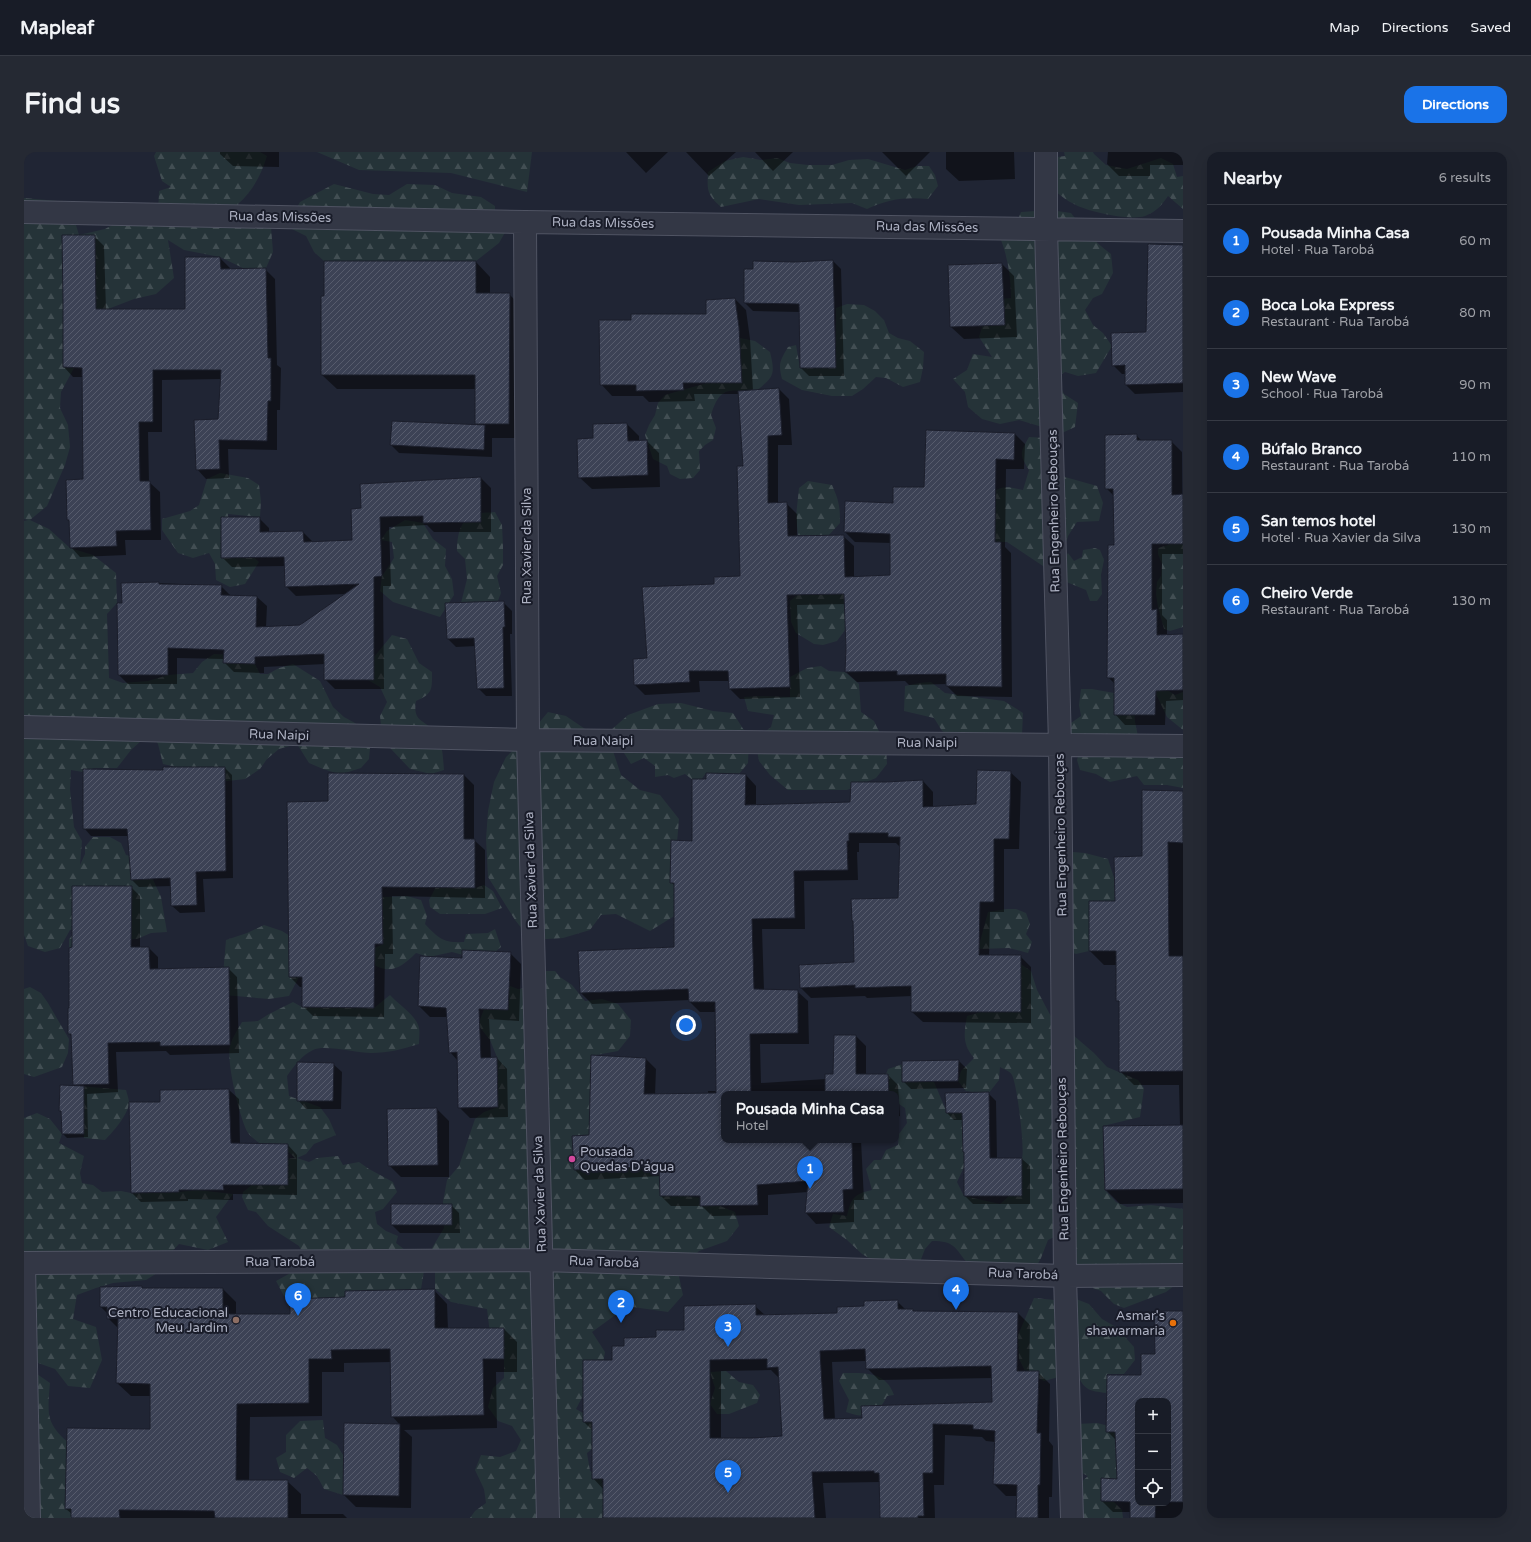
<!DOCTYPE html>
<html lang="en">
<head>
<meta charset="utf-8">
<style>
  body { margin:0; font-family:"Varela Round",sans-serif; background:#252933; color:#f1f3f6 }
  .controls { position:absolute; right:12px; bottom:12px; display:grid; overflow:hidden; border-radius:8px; box-shadow:0 4px 16px #0002 }
  .controls button { width:36px; height:36px; display:grid; place-items:center; padding:0; border:0; border-bottom:1px solid #363a44; background:#181c27; color:#f1f3f6; font:20px sans-serif }
  .you { position:absolute; left:662px; top:873px; width:14px; height:14px; margin:-10px; border:3px solid #fff; border-radius:50%; background:#1a73e8; box-shadow:0 0 0 6px #1a73e833 }
  .badge { display:grid; place-items:center; width:26px; height:26px; border-radius:50%; background:#1a73e8; color:#fff; font-size:13px; font-weight:700 }
  .pin { position:absolute; translate:-50% -33px; filter:drop-shadow(0 1px 2px #0008) }
  .pin::after { content:''; position:absolute; top:21px; width:14px; height:12px; background:inherit; clip-path:polygon(0 0,100% 0,50% 100%) }
  .popup { position:absolute; left:697px; top:939px; width:178px; height:52px; box-sizing:border-box; display:grid; place-content:center; border-radius:8px; background:#181c27; filter:drop-shadow(0 1px 3px #0005); font-size:13px; white-space:nowrap; color:#9fa1a7 }
  .popup b { font-size:15px; color:#f1f3f6 }
  .popup::after { content:''; position:absolute; left:50%; top:100%; margin-left:-8px; border:8px solid transparent; border-top-color:#181c27 }
  .list { margin:0; padding:0; list-style:none }
  h2 { display:flex; justify-content:space-between; align-items:center; height:52px; margin:0; padding:0 16px; font-size:17px }
  h2 small { font-size:13px; font-weight:400; color:#9fa1a7 }
  .list li { display:grid; grid-template-columns:26px 1fr auto; gap:12px; align-items:center; box-sizing:border-box; height:72px; padding:0 16px; border-top:1px solid #363a44 }
  .list b { display:block; font-size:15px; white-space:nowrap }
  .list p { margin:0; font-size:13px; white-space:nowrap; color:#9fa1a7 }
  .list em { font-size:13px; font-style:normal; color:#9fa1a7 }
  .icon { flex:none; width:22px; height:22px; fill:none; stroke:currentColor; stroke-width:2; stroke-linecap:round; stroke-linejoin:round }
  .map { position:relative; flex:none; width:1159px; height:1366px; overflow:hidden; border-radius:12px }
  header { display:flex; align-items:center; gap:24px; box-sizing:border-box; height:56px; padding:0 20px; background:#181c27; border-bottom:1px solid #363a44 }
  header strong { font-size:19px }
  nav { display:flex; gap:22px; margin-inline-start:auto; font-size:14px }
  .intro { display:flex; align-items:center; justify-content:space-between; box-sizing:border-box; height:96px; padding:0 24px }
  h1 { margin:0; font-size:28px }
  .button { padding:10px 18px; border-radius:12px; background:#1a73e8; color:#fff; font-size:14px; font-weight:700 }
  main { display:flex; gap:24px; padding:0 24px }
  aside { flex:1; background:#181c27; border-radius:12px; box-shadow:0 4px 16px #0002 }
  .map>svg:first-child { display:block }
  .forest { fill:url(#forest-firs); fill-rule:evenodd }
  .shadow { fill:#0007; fill-rule:evenodd }
  .building { fill:url(#building-hatch); stroke:#1b1e2b; fill-rule:evenodd }
  .lines { fill:none; stroke-linecap:round; stroke-linejoin:round }
  .minor-casing { stroke:#505463; stroke-width:24 }
  .minor { stroke:#333745; stroke-width:22 }
  .hotel-dot { fill:#d1479c; stroke:#191c29; stroke-width:1.5 }
  .education-dot { fill:#8d6e63; stroke:#191c29; stroke-width:1.5 }
  .food-dot { fill:#e8710a; stroke:#191c29; stroke-width:1.5 }
  .labels { text-anchor:middle; dominant-baseline:central; stroke-width:4; stroke-linejoin:round; paint-order:stroke }
  .street-label { font-size:13px; fill:#adb1c2; stroke:#191c29 }
  .poi-label { font-size:13px; fill:#adb1c2; stroke:#191c29; text-anchor:end }
</style>
</head>
<body>
<header>
<strong>Mapleaf</strong>
<nav><a>Map</a><a>Directions</a><a>Saved</a></nav>
</header>
<div class="intro"><h1>Find us</h1><a class="button">Directions</a></div>
<main>
<div class="map">
<svg width="1159" height="1366" viewBox="0 0 1159 1366">
  <defs>
    <pattern id="forest-firs" width="22" height="20" patternUnits="userSpaceOnUse"><rect width="22" height="20" fill="#253338"/><path d="M5 1l3.5 6h-7zM16 11l3.5 6h-7z" fill="#424e53"/></pattern>
    <pattern id="building-hatch" width="6" height="6" patternUnits="userSpaceOnUse"><rect width="6" height="6" fill="#3c4255"/><path d="M-1 1l2-2M0 6l6-6M5 7l2-2" fill="none" stroke="#565b6c"/></pattern>
  </defs>
  <rect width="100%" height="100%" fill="#202534"/>
  <!-- forest -->
  <path class="forest" d="M132,0H236L243,4C237,23 229,39 214,52L219,61L247,75L249,100L242,116L221,117L196,105L160,98L144,88L150,126L132,142L110,147L84,157V177L39,176V215L50,216L37,240L36,256L44,273L46,295L41,313L23,354L6,368L25,377L46,396L69,403L92,421L93,451L83,462L85,526L99,531L124,529L144,523L169,521L178,510L190,502L215,503L231,512L236,522H244L255,516L269,512L296,529L309,555L320,565L331,571L343,583L346,596L345,607L337,616L321,621H312L299,617L285,611L273,592L255,597L243,607L236,617L221,627L195,630L157,616L139,612L134,592L127,580L107,598L93,616H70L59,620L47,618L46,637L50,675L58,689L56,713L61,702V695L69,685H86L97,691L102,703L111,705L126,721L137,745L143,780L127,781L113,787L58,790L45,796V787L55,776L46,778L36,796L21,800L4,794L0,783V369L4,368L0,367V46L34,49L48,60L55,83L81,77L107,63H134L135,39L147,35L138,29L130,4ZM48,734H107L51,744Z
    M293,0H508L503,40L427,21L335,18Z
    M1040,0H1069L1070,2L1082,13L1103,17L1137,6L1149,12L1153,25L1159,24V57L1144,44C1138,53 1132,60 1121,64C1106,69 1064,60 1050,52C1043,49 1038,44 1032,40L1026,6L1041,4Z
    M719,5L737,8L753,6L766,11L784,13H808L825,8L844,7L881,18L893,14H905L911,23L914,34L904,47C880,45 865,47 843,57L828,51L775,53L735,47L697,55C683,42 683,39 684,20L701,9Z
    M310,32L349,42L365,43L383,32L411,33L428,41L457,45L471,54V72L483,77L475,91L452,109H300L290,100L282,84L262,74L276,50Z
    M1026,58L1047,61C1058,76 1071,90 1087,102L1089,121L1078,142L1069,146L1061,158L1069,173L1079,181L1088,194L1072,221L1054,224L1041,220L1032,226L1040,242L1054,251L1051,275L1038,281L995,268L976,272L958,267L944,255L941,240L929,227L943,218L949,202L968,205L955,185L959,172L977,147L987,146C987,127 984,106 977,88L987,84L997,60Z
    M823,152L840,153L851,159L860,168L865,181L874,186L886,189L900,200L899,216L896,230L879,235L862,226L852,225L839,237L828,244H808L778,238L758,227C754,211 756,209 764,195L772,193L776,216H812V156Z
    M716,186L731,189L746,200C752,224 749,225 731,240C705,238 696,234 687,263L692,276L689,288L681,293L675,299L676,318L669,326L656,327L646,322L643,314L629,307L621,283L625,273L631,263L634,251L641,243L683,231L692,220L701,195Z
    M1005,285L1023,286L1031,317L1041,325L1073,334L1079,351L1075,369L1053,370L1044,384L1038,404L1019,414L983,390H969C975,377 966,358 962,346C977,333 981,334 999,338L1005,318C995,302 996,301 1005,285Z
    M196,321L224,326L235,333L237,349L236,365L204,362L205,383L235,410L221,432L206,435L192,428L191,412L185,401L169,406L154,401L138,378V367L166,359L175,353L183,327Z
    M784,329L808,333C815,349 816,354 816,371L805,383H774L772,364L775,336Z
    M471,360L478,373L479,394V413L473,424L477,441L471,456L437,451L443,427L441,407L433,399C433,387 435,368 449,363C455,360 464,361 471,360Z
    M381,368L399,371L409,387L422,397L421,414L428,427L430,443L416,465L369,450L356,439L358,424L370,406L368,390L357,388L363,379Z
    M1147,392H1159V475L1146,479L1140,477L1134,455L1132,442L1133,430L1137,424L1138,412L1134,402V396Z
    M1071,396L1076,398L1080,408L1077,423L1078,442L1073,449H1066L1062,438L1040,429L1039,408L1044,401L1050,409L1058,405L1059,398Z
    M781,436L825,437L829,457L821,478L813,489L799,493L790,492L772,481L767,470L766,449Z
    M368,483L383,487L395,511L408,520C408,537 409,542 392,549C388,573 403,566 413,584C419,593 419,607 420,618L407,622L386,617L367,597L358,583L356,564L363,550L356,535L344,528L350,505Z
    M1141,483L1143,538L1151,543L1159,540V578L1143,565L1132,542L1133,535V486Z
    M797,514L805,519L821,520L835,532L837,560L850,569L862,594L863,612L852,626L823,638H764L746,623L735,609L731,588L747,575L750,563L724,559L720,545L739,544L766,545V525L783,516Z
    M907,530L921,541L980,549L999,561L998,583L928,584L918,579L910,566L880,559L881,534L895,531Z
    M1057,537H1068L1090,541L1110,556L1111,570L1114,584L1159,593V636L1143,633H1120L1113,624L1086,630L1072,622L1056,618L1053,608L1058,592L1047,584L1044,573L1057,564L1055,553Z
    M657,551L689,559L709,561L725,586L724,611L715,622L682,621L674,632L661,622L650,626L644,623L631,625V614L620,606L607,612L586,579L604,563L634,552Z
    M524,560L542,564L570,583L586,590L597,623L616,638L636,643L655,667L653,691L665,755L626,779L592,762L577,763L566,778L539,786L507,788L491,768L464,725L462,687L464,659L470,630L482,605L503,585Z
    M1049,700L1061,701L1084,707L1091,729V749H1065V799L1052,802L1042,798L1040,704Z
    M460,733L469,739L478,756L461,762H416L406,755L405,748L412,735L451,736Z
    M383,744L397,748L403,764L401,772C415,787 420,791 440,790L442,782L464,781L471,777L477,795L465,805L454,807L428,800L405,805L392,801C377,816 365,824 346,810L351,796L359,792V764L325,759L338,746Z
    M983,757H992L1002,761L1006,772L1002,782L1008,790L1004,801L985,796L954,797L964,760Z
    M240,773L258,779L269,786L278,819L265,844L245,847L200,843L199,823L202,788L223,781Z
    M985,804L1007,819L1013,838L1031,872L1049,883L1070,901L1083,915L1114,928L1120,936L1116,965L1079,974L1081,1038L1092,1050L1103,1055L1127,1053L1159,1057V1127L1142,1140L1100,1156L1090,1152L1077,1139L1058,1132L1035,1083L1024,1088L1017,1106L1010,1119L944,1112C931,1096 931,1089 908,1089L901,1097L896,1110L850,1109L838,1102L823,1088L805,1075L809,1062L823,1064C827,1046 830,1042 848,1038L842,1017L850,1008H857L862,998L874,993L875,982L883,971L881,956L872,950V942H865L858,933L864,917L882,911L905,918L921,956L935,958L946,972L941,1013L933,1030L940,1044L976,1052L984,1045L981,1024C988,1019 995,1014 998,1006C1001,997 993,932 988,923C986,919 979,917 976,915L975,928L964,942L942,939L934,929L937,919L950,906C938,892 940,881 943,864L964,858Z
    M517,819H531L536,825L548,833L561,849L578,847L594,852L607,868L606,884L594,899L567,904L566,950L576,957L578,982L548,984L550,1018L628,1014L636,1023V1044H663L676,1046L711,1060L715,1074L703,1089L675,1099L654,1120L659,1143L644,1160L609,1155L590,1164L568,1180L581,1200L576,1227L561,1240L552,1257L568,1266L569,1296L563,1301L566,1319L577,1326C580,1335 581,1357 578,1366H446L451,1359L462,1351L460,1337L451,1318L457,1303L476,1305L492,1299L497,1288L488,1274L474,1269L464,1255L469,1236L480,1226V1207L467,1190L463,1157L427,1150L411,1137V1119L406,1106L408,1096L420,1076L419,1050L423,1028L435,1014L451,967L460,960L474,955L473,905L466,888L454,873L466,841L478,831L494,837L508,836Z
    M6,835L17,841L24,851L45,887L44,901L38,915L10,925L0,922V837Z
    M366,843C374,852 393,864 395,876C396,880 395,887 395,892C379,897 364,901 347,901C333,901 300,892 289,898C278,903 270,914 263,924L265,944L296,955L305,967L312,983L290,992L282,1002L273,1006L285,1010L293,1006L314,1004L319,1013L335,1010L345,1017L369,1030L373,1040L359,1057L351,1060L353,1072L362,1079L374,1084L372,1091L398,1111L400,1119L397,1137L386,1147L311,1163L281,1154L260,1144L252,1129L272,1118L281,1107L275,1094L244,1074L232,1060L224,1058L218,1045L219,1040L260,1007L271,1006L256,992L235,991C232,988 227,985 224,981C216,968 202,909 206,894C208,886 214,877 218,870L234,869L245,862L269,850L278,855L350,856Z
    M55,934L102,938C103,942 105,947 105,951C104,963 89,980 81,988L60,986V964L55,959Z
    M13,961L26,967L38,982L35,991L60,1004L56,1021L58,1031L69,1033L78,1040L97,1039L107,1041L155,1040L173,1038L209,1042L192,1065L204,1090L184,1098L155,1092L141,1107L138,1118L122,1128L89,1131L72,1136L53,1143L49,1167L72,1175L78,1208L66,1236L44,1234L31,1217L14,1211L0,1196V966Z
    M1010,1146L1031,1148L1052,1147L1065,1152L1078,1167L1092,1175L1110,1195L1111,1208L1100,1222H1083V1241C1065,1239 1059,1238 1053,1220L1020,1229L1001,1219L995,1207L994,1183Z
    M702,1219L715,1230L729,1233L736,1243L733,1251L705,1262H693L686,1252L691,1236L686,1220Z
    M10,1220L26,1231C25,1241 24,1252 25,1262C28,1282 50,1295 65,1305L60,1366H0Z
    M819,1221C840,1221 862,1219 870,1243L863,1244C853,1265 842,1267 822,1260L825,1248L815,1229Z
    M299,1268L301,1286L313,1293L325,1313L330,1333L319,1343L300,1337L293,1324L283,1316L270,1326L256,1320L252,1306L262,1300V1283L276,1269Z
    M1073,1271L1101,1278L1111,1292L1089,1349L1098,1358L1099,1366H1052L1055,1332L1064,1324L1050,1317L1053,1272Z"/>
  <!-- shadow -->
  <path class="shadow" d="M196,0H255V15L209,14L196,2Z
    M602,0H644L622,21Z
    M662,0H712L685,24Z
    M731,0H769L749,19Z
    M858,0H906L882,24Z
    M922,0H990L991,27L935,29L922,17Z
    M1084,0H1159V13H1126V24H1095L1083,12Z
    M70,84L80,94L82,158H162L196,106L206,116V118L241,117L251,127L253,213L257,216L256,258H253V298L204,297L205,326L182,327L173,317L195,268L198,227L138,228V280H124L125,330L136,340L137,388H101L102,403L56,405L47,395L46,370L44,368L60,328L59,225H49L40,215Z
    M1159,94V240L1111,242L1102,233V222H1098L1089,213L1123,181Z
    M809,109L817,117L820,224H785L777,216L776,160L729,159L721,151V118H730L771,111Z
    M452,110L466,125V142H485L500,157V286H468V305L375,301L367,293L455,274L452,271V237H313L298,223Z
    M978,112L990,124L993,185L940,187L927,175Z
    M711,147L722,158L726,187L729,239L755,237L765,247L768,293H754V351H762L773,362V384H819L830,394V426L867,424V391L831,390L821,380L901,336L991,282L1001,292L1000,317H982L981,395L987,401L988,545L933,544L923,534V532L885,533L881,529L833,530L822,520V452L773,453L776,545L716,547L706,537V529H675L676,540L621,543L611,533L624,507L691,433L717,425L720,315L715,242H670L671,249L625,250L619,244H588L577,232L608,169L683,163Z
    M603,272L615,284V289H623L635,301L636,335L568,337L555,325L570,287Z
    M1112,283L1118,289H1147L1158,300L1159,402H1138V463L1143,468V484L1159,483V548L1142,549L1141,573H1101L1091,562V532L1084,525L1091,394L1090,344L1082,336Z
    M457,326L467,336V380H410L403,373L365,375L367,434H359L360,537H311L301,527V512L240,515V521L210,520L200,510V507L153,506V532H104L95,523L99,452L135,431L197,434L207,444L233,445L243,454L242,475L276,474L321,442L272,444L262,434L261,414L208,415L198,405L235,366L245,376V381L279,380L289,390L329,389L338,357Z
    M479,450L488,459V482H486L488,544H462L454,536L452,494L432,495L424,487Z
    M201,616L208,623L209,726L179,727L181,760L156,761L148,754V734L115,735L108,728L104,684H67L60,676L140,619Z
    M986,620L997,630L995,697H980V760H966L965,804H996L1007,815V871L899,870L888,860V844L843,846L841,844L787,846L777,836L832,811L830,771L829,769L828,748L875,747L876,695L872,691H835V700H833L834,728L780,729L781,777H738L740,838L773,839L784,849L785,892H736L737,931L802,927L810,923L832,884L842,894V923H864L874,933L876,964L872,965V942H700V988H837L840,1048H830V1070L792,1072L782,1061L784,1040L744,1043V1063L688,1064L678,1054H647L637,1044V1024L561,1028L551,1018L621,906L632,917L631,943L684,942V939H693L692,860H676L666,850V848L568,852L557,841L555,800L651,796V734L647,730L669,690L722,623L732,634V654L827,651L899,629L909,640V655L953,653Z
    M440,623L450,633V688L461,698V746L368,744L369,802H361L360,865L289,864L279,854V835H276L266,825L305,650Z
    M1159,640V1051L1096,1052L1082,1038L1156,974L1155,933H1110L1096,919V851L1093,848V813H1080L1066,799L1092,750Z
    M107,735L116,744V796H125L134,805V818L204,816L213,825L215,901L146,903L142,899L92,900L94,940L63,942L64,985L43,986L39,982L52,935L50,933L48,885L45,881L49,796Z
    M486,801L497,812L495,869L465,867L467,907L473,906L483,917L484,965L446,966L435,955L434,909L426,900L424,865H406L395,854L439,807Z
    M935,909L943,917L942,936L887,937L879,929V910Z
    M309,912L318,920L317,957H282L274,948Z
    M205,938L215,947L216,992L264,993L273,1003V1043L209,1042V1048L164,1047V1049L117,1050L108,1041L137,951Z
    M964,941L972,949L973,1007H998L1006,1014V1052H949L941,1044V1001L940,1000L939,968H930L923,961Z
    M413,957L425,969V1025H377L365,1013Z
    M427,1053L435,1061L436,1081H376L368,1073Z
    M199,1137L212,1150V1163H267L322,1146L410,1138L423,1152L424,1177H480L493,1190V1220H472L473,1276L380,1278L388,1285L387,1356L332,1355L320,1343L321,1272L376,1273L368,1264L367,1210L320,1211V1220H298V1264L226,1265L225,1329H263L277,1342V1362H319L323,1366H48V1362L42,1357L127,1278V1244H107L93,1231L94,1176L84,1166V1162L77,1155Z
    M873,1149L882,1158H888L891,1160L994,1161L1006,1173L1005,1220H1014L1026,1232L1025,1289L1029,1294L1028,1345H1025V1366H993L994,1344H982L970,1332L971,1290L962,1289L958,1285L921,1283L920,1333H910L911,1366H857L856,1330L799,1331L802,1366H580V1338L569,1326V1279L560,1270L589,1209L601,1195L661,1179L731,1154L742,1164L814,1162L841,1155ZM842,1209L843,1216L855,1228L969,1226V1251L839,1267L811,1268L808,1210ZM747,1218L756,1227L759,1285L697,1287V1219Z
    M1159,1160V1366H1107V1360H1089L1078,1349L1094,1328L1093,1289L1083,1279ZM1114,1249H1144V1351H1114Z"/>
  <!-- building -->
  <path class="building" d="M38,83H71L72,157H161V105H196L197,117L242,116L244,206H247V249H244L243,289L195,288L196,317L172,318L170,268L194,267L197,218H129V270H115L116,329H126L127,378L92,379L93,394L46,396L45,368H43L42,328L59,327L58,216L39,215V148Z
    M1124,92L1159,93V231L1101,233V213L1088,214L1087,181L1122,180Z
    M809,108L812,216H776L775,152L720,151V117H729V109L771,110Z
    M300,109H452V141H486L485,272H451V223H297V144H300Z
    M978,111L981,173L926,175L924,113Z
    M711,146L715,175L718,231H659L660,238L612,239V233H576L575,168H607V162H682V148Z
    M755,236L758,283L744,284V351L763,350L764,384L820,383L821,425L866,423V382L820,380L821,349L869,351V335H900L902,278L991,281L990,308L972,307L971,390H977L978,535L922,534V522L873,523V519L821,520L822,497L820,442L763,443L766,535L705,537L704,519H665L666,530L610,533L609,507L623,506L618,435L690,432V425L716,424L713,314H719L714,239Z
    M368,269L461,273L460,298L366,293Z
    M603,271L604,289L623,288L624,323L554,326L553,287L569,286V272Z
    M1113,282V288H1148V343L1159,342V392H1128V458L1133,457V483L1159,482V538L1132,539L1131,563H1090V526H1083L1084,393H1090L1089,337H1081V283Z
    M457,325V370L399,371V364L356,365L358,424L350,425V528H300V502L231,505V512L199,511L200,498L144,496V523H94L93,451H98L97,431L135,430V432L198,433L197,443L233,444L232,475L276,473L335,432L261,435L260,405L197,406V365H236V380L279,379L280,390L328,388L327,357L337,356L336,332Z
    M480,449L481,475H479L480,536L453,537L450,486L423,487L421,451Z
    M139,615H201L202,719L172,720L173,753L147,754L146,726L107,728L103,677H59V617L139,618Z
    M953,618L987,619L985,687H970V750H956L955,803H997V860H887V834L831,836V833L776,836L775,813L830,810L829,769H828L827,747L874,746L876,685H864V681H825V689H823L824,718L770,719L771,766L728,767L730,837L774,838V881L726,882L727,942H700V988H828L829,1037L819,1038L820,1060L781,1061L784,1029L733,1033L734,1053L676,1054V1044H636L635,1014L550,1018L548,984L565,983L567,903L622,906L620,942L692,941L691,850H665L664,837L556,841L554,799L650,795V731H646L647,688L668,689V627H682V621L722,622L721,653L826,650L827,630H862L899,628V655L952,652Z
    M304,621L440,622V687H451V736L358,735L359,792H351L350,856L278,855V825H265L263,650L304,649Z
    M1118,638L1159,639V691L1144,690L1145,804H1159V919L1095,920V849H1092V799H1065V749H1091L1090,705L1118,704Z
    M48,734H108L107,795H125L126,817L205,815L206,893L136,894V890L84,891L85,932L49,933L47,882H44V856H45V796L48,795Z
    M438,798L487,800L484,858L455,857L457,906L473,905L474,955L434,956L433,900L425,901L422,856L394,854L396,804L438,806Z
    M810,883H832V922H864L865,942H801V922H809Z
    M935,908L934,929L878,930V909Z
    M273,910L310,911L309,949H273Z
    M36,933L60,934V982H38L37,959H35Z
    M205,937L207,991L264,992V1033H199L200,1038H155V1040L107,1041L105,950H136V938Z
    M965,940L966,1006H998V1044H940V1000H939L938,961H922L921,941Z
    M413,956L414,1013L364,1014L363,957Z
    M1159,973V1037L1081,1038L1079,974Z
    M367,1052H428V1073H367Z
    M118,1134V1136H199V1162H266V1147L321,1145V1139L411,1137V1176H480V1207H459L460,1263L367,1265L366,1197L307,1198L308,1207H285V1251L213,1252L212,1328H264V1366H191L190,1359L95,1358L96,1366H47V1357H41L43,1276L126,1277V1232L92,1231L94,1166L83,1167V1155H76V1135Z
    M874,1148V1157H889V1159L994,1160L993,1219H1015L1013,1281H1017L1016,1333H1014V1366H992L993,1333L969,1332L971,1279L949,1277V1273L909,1272V1321H899L900,1364H894V1366H856L855,1321H850V1319L788,1320L791,1366H579V1327H568V1270H559V1208H588V1194H600V1186L632,1185V1178H660V1154L732,1152V1163L813,1161V1155L840,1154V1149ZM841,1197L842,1217L967,1214L968,1250L837,1254L838,1266L800,1267L796,1199ZM743,1207V1216L754,1215L758,1284L729,1286H686V1208Z
    M1130,1159H1159V1350H1144V1249H1114V1351H1132L1131,1366H1106V1350L1077,1349V1326L1093,1327L1091,1280H1082L1083,1223H1117V1202H1131Z
    M320,1271L376,1272L375,1344L319,1343Z"/>
  <g class="lines">
    <defs>
      <path id="minor" d="M1022,0V76L1036,592L1041,1124L1048,1366
        M0,60L501,70L1159,79
        M501,70L504,588L524,1366
        M0,575L504,588L1159,594
        M0,1111L518,1108L1041,1124L1159,1123
        M0,1112L5,1366"/>
    </defs>
    <!-- minor casing -->
    <use href="#minor" class="minor-casing"/>
    <!-- minor -->
    <use href="#minor" class="minor"/>
  </g>
  <!-- markers -->
  <circle class="hotel-dot" cx="548" cy="1007" r="4"/>
  <circle class="education-dot" cx="212" cy="1168" r="4"/>
  <circle class="food-dot" cx="1149" cy="1171" r="4"/>
  <g class="labels">
    <!-- street labels -->
    <g class="street-label">
      <text transform="translate(256 65) rotate(1)">Rua das Missões</text>
      <text transform="translate(579 71) rotate(1)">Rua das Missões</text>
      <text transform="translate(903 75) rotate(1)">Rua das Missões</text>
      <text transform="translate(1030 359) rotate(-91)">Rua Engenheiro Rebouças</text>
      <text transform="translate(503 394) rotate(-90)">Rua Xavier da Silva</text>
      <text transform="translate(255 583) rotate(2)">Rua Naipi</text>
      <text x="579" y="589">Rua Naipi</text>
      <text x="903" y="591">Rua Naipi</text>
      <text transform="translate(1037 683) rotate(-91)">Rua Engenheiro Rebouças</text>
      <text transform="translate(507 718) rotate(-92)">Rua Xavier da Silva</text>
      <text transform="translate(1039 1007) rotate(-91)">Rua Engenheiro Rebouças</text>
      <text transform="translate(516 1042) rotate(-92)">Rua Xavier da Silva</text>
      <text x="256" y="1110">Rua Tarobá</text>
      <text transform="translate(580 1110) rotate(2)">Rua Tarobá</text>
      <text transform="translate(999 1122) rotate(2)">Rua Tarobá</text>
    </g>
    <!-- poi labels -->
    <g class="poi-label">
      <text x="556" y="1000" text-anchor="start">Pousada<tspan x="556" dy="15">Quedas D'água</tspan></text>
      <text x="204" y="1161">Centro Educacional<tspan x="204" dy="15">Meu Jardim</tspan></text>
      <text x="1141" y="1164">Asmar's<tspan x="1141" dy="15">shawarmaria</tspan></text>
    </g>
  </g>
</svg>
<div class="controls">
<button>+</button>
<button>−</button>
<button><svg class="icon" aria-label="locate" viewBox="0 0 24 24"><circle cx="12" cy="12" r="6"/><path d="M12 2v4M12 18v4M2 12h4M18 12h4"/></svg></button>
</div>
<div class="you"></div>
<div class="pin badge" style="left:786px;top:1037px">1</div>
<div class="popup"><b>Pousada Minha Casa</b>Hotel</div>
<div class="pin badge" style="left:597px;top:1171px">2</div>
<div class="pin badge" style="left:704px;top:1195px">3</div>
<div class="pin badge" style="left:932px;top:1158px">4</div>
<div class="pin badge" style="left:704px;top:1341px">5</div>
<div class="pin badge" style="left:274px;top:1164px">6</div>
</div>
<aside>
<h2>Nearby<small>6 results</small></h2>
<ul class="list">
<li><span class="badge">1</span><div><b>Pousada Minha Casa</b><p>Hotel · Rua Tarobá</p></div><em>60 m</em></li>
<li><span class="badge">2</span><div><b>Boca Loka Express</b><p>Restaurant · Rua Tarobá</p></div><em>80 m</em></li>
<li><span class="badge">3</span><div><b>New Wave</b><p>School · Rua Tarobá</p></div><em>90 m</em></li>
<li><span class="badge">4</span><div><b>Búfalo Branco</b><p>Restaurant · Rua Tarobá</p></div><em>110 m</em></li>
<li><span class="badge">5</span><div><b>San temos hotel</b><p>Hotel · Rua Xavier da Silva</p></div><em>130 m</em></li>
<li><span class="badge">6</span><div><b>Cheiro Verde</b><p>Restaurant · Rua Tarobá</p></div><em>130 m</em></li>
</ul>
</aside>
</main>
</body>
</html>
